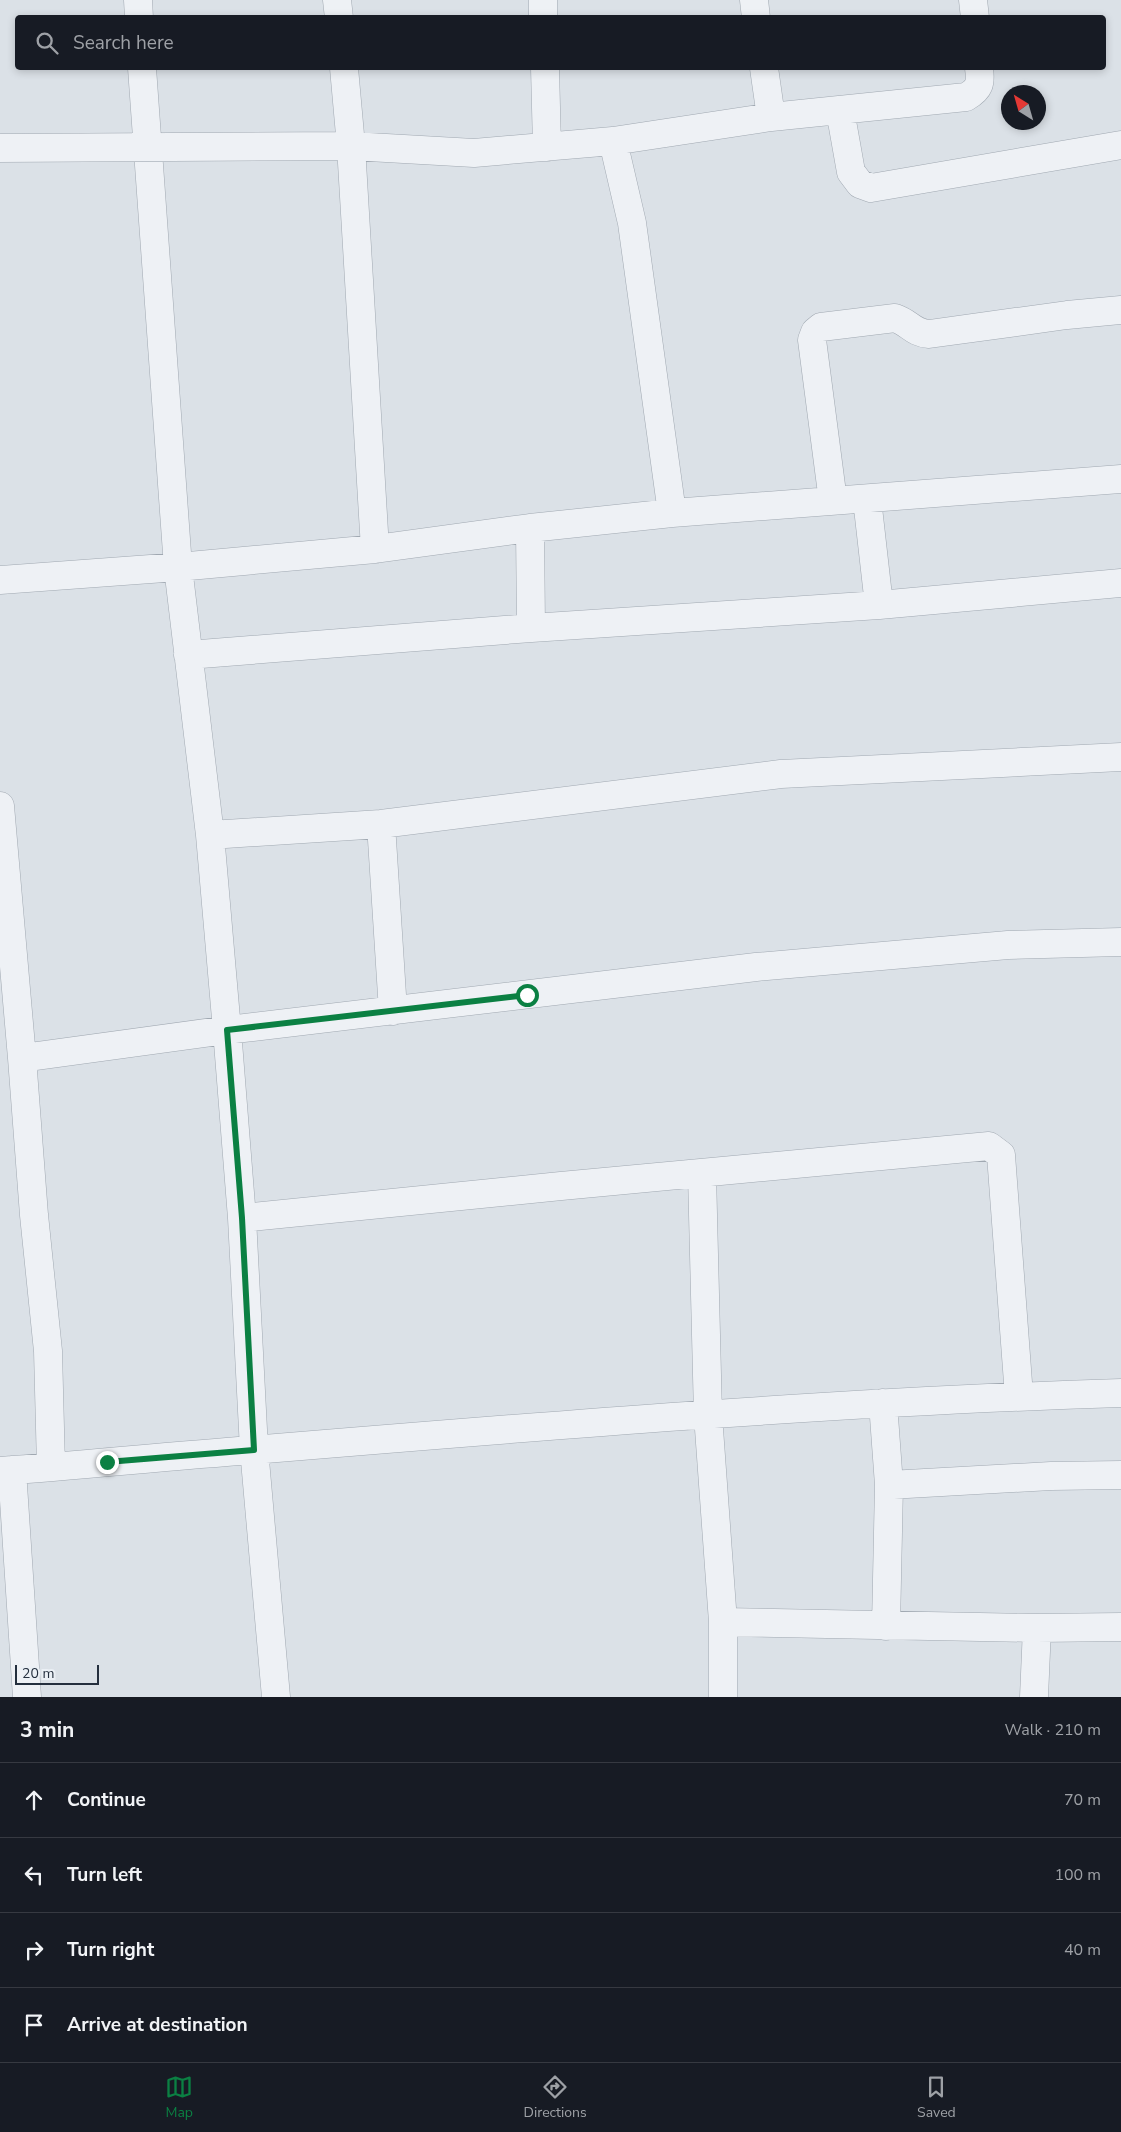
<!DOCTYPE html>
<html lang="en">
<head>
<meta charset="utf-8">
<style>
  body { margin:0; font-family:"Nunito Sans",sans-serif; background:#242831; color:#f1f3f6 }
  .compass { position:absolute; left:1001px; top:85px; width:45px; height:45px; border-radius:50%; background:#171b24; box-shadow:0 2px 8px #0003; rotate:323deg }
  .scale { position:absolute; left:15px; bottom:12px; width:84px; box-sizing:border-box; padding-left:5px; border:2px solid #242f3e; border-top:0; font-size:14px; line-height:18px; white-space:nowrap; color:#242f3e; -webkit-text-stroke:4px #ebf0f5; paint-order:stroke }
  .stop { position:absolute; width:15px; height:15px; margin:-11px; border:4px solid #0b8043; border-radius:50%; background:#fff }
  .stop.end { background:#0b8043; border-color:#fff; box-shadow:0 1px 5px #0008 }
  .list { margin:0; padding:0; list-style:none }
  h2 { display:flex; justify-content:space-between; align-items:center; height:65px; margin:0; padding:0 20px; font-size:21px }
  h2 small { font-size:16px; font-weight:400; color:#9ea1a6 }
  .list li { display:grid; grid-template-columns:32px 1fr auto; gap:15px; align-items:center; box-sizing:border-box; height:75px; padding:0 20px; border-top:1px solid #363941 }
  .list b { display:block; font-size:19px; white-space:nowrap }
  .list em { font-size:16px; font-style:normal; color:#9ea1a6 }
  .icon { flex:none; width:28px; height:28px; fill:none; stroke:currentColor; stroke-width:2; stroke-linecap:round; stroke-linejoin:round }
  .map { position:relative; flex:none; width:1121px; height:1697px; overflow:hidden }
  .search { position:absolute; background:#171b24; box-shadow:0 2px 8px #0003; left:15px; right:15px; top:15px; height:55px; display:flex; align-items:center; gap:12px; box-sizing:border-box; padding:0 18px; border-radius:5px; color:#9ea1a6; font-size:19px }
  .sheet { height:365px; background:#171b24 }
  nav { display:flex; justify-content:space-around; align-items:center; box-sizing:border-box; height:70px; border-top:1px solid #363941; background:#171b24; font-size:14px; color:#9ea1a6 }
  nav a { display:grid; justify-items:center; gap:2px }
  nav .on { color:#0b8043 }
  .map>svg:first-child { display:block }
  .lines { fill:none; stroke-linecap:round; stroke-linejoin:round }
  .minor-casing { stroke:#a0a8b1; stroke-width:29 }
  .minor { stroke:#eef1f5; stroke-width:28 }
  .route { stroke:#0b8043; stroke-width:6 }
</style>
</head>
<body>
<div class="map">
<svg width="1121" height="1697" viewBox="0 0 1121 1697">
  <rect width="100%" height="100%" fill="#dbe1e7"/>
  <g class="lines">
    <defs>
      <path id="minor" d="M138,0L139,18
        M337,0L339,18
        M543,0V18
        M754,0L756,18
        M973,0L975,18
        M142,68L178,567L210,835L227,1030L242,1218L254,1449L276,1697
        M344,68L351,146L375,549
        M545,68L547,147
        M764,68L771,117
        M840,110L851,172L860,184L871,188L1121,145
        M613,141L632,223L672,513
        M0,148L351,146L474,153L613,141L771,117L966,97C980,89 981,83 979,68
        M867,499L879,605
        M833,501L812,340L815,332L821,327L895,318C910,323 913,333 929,334L1067,315L1121,310
        M530,528L531,628
        M0,580L178,567L375,549L530,528L672,513L1121,479
        M188,655L531,628L879,605L1121,583
        M0,806L22,1058L34,1215L48,1351L51,1467
        M381,824L393,1011
        M210,835L381,824L781,774L1121,757
        M22,1058L227,1030L756,967L1008,945L1121,942
        M702,1174L708,1415L723,1622V1697
        M242,1218L561,1186L989,1146L1001,1155L1019,1396
        M883,1403L889,1485L886,1626
        M12,1470L27,1697
        M0,1471C84,1465 169,1456 253,1450C542,1426 831,1402 1121,1393
        M889,1485L1051,1476L1121,1475
        M723,1622L1037,1628L1121,1627
        M1034,1697L1037,1628"/>
    </defs>
    <!-- minor casing -->
    <use href="#minor" class="minor-casing"/>
    <!-- minor -->
    <use href="#minor" class="minor"/>
  </g>
  <g class="lines">
    <!-- route -->
    <path class="route" d="M107,1462L254,1450L242,1218L227,1030L527,995"/>
  </g>
</svg>
<svg class="compass" viewBox="-18 -18 36 36"><path d="M0-13l5 13h-10z" fill="#e53935"/><path d="M0 13l5-13h-10z" fill="#9ea1a6"/></svg>
<div class="scale">20 m</div>
<div class="stop" style="left:527px;top:995px"></div>
<div class="stop end" style="left:107px;top:1462px"></div>
<div class="search"><svg class="icon" aria-label="search" viewBox="0 0 24 24"><circle cx="10" cy="10" r="6"/><path d="M15 15l6 6"/></svg>Search here</div>
</div>
<section class="sheet">
<h2>3 min<small>Walk · 210 m</small></h2>
<ul class="list">
<li><svg class="icon" aria-label="ahead" viewBox="0 0 24 24"><path d="M12 20V5M6 11l6-6 6 6"/></svg><div><b>Continue</b></div><em>70 m</em></li>
<li><svg class="icon" aria-label="left" viewBox="0 0 24 24"><path d="M17 20v-9H6M10 6l-5 5 5 5"/></svg><div><b>Turn left</b></div><em>100 m</em></li>
<li><svg class="icon" aria-label="right" viewBox="0 0 24 24"><path d="M7 20v-9h11M14 6l5 5-5 5"/></svg><div><b>Turn right</b></div><em>40 m</em></li>
<li><svg class="icon" aria-label="arrive" viewBox="0 0 24 24"><path d="M6 21V4h12l-3 4 3 4H6"/></svg><div><b>Arrive at destination</b></div></li>
</ul>
</section>
<nav>
<a class="on"><svg class="icon" aria-label="map" viewBox="0 0 24 24"><path d="M3 6l6-2 6 2 6-2v14l-6 2-6-2-6 2zM9 4v14M15 6v14"/></svg>Map</a>
<a><svg class="icon" aria-label="directions" viewBox="0 0 24 24"><path d="M12 3l9 9-9 9-9-9zM9 14v-3h6M13 9l2 2-2 2"/></svg>Directions</a>
<a><svg class="icon" aria-label="saved" viewBox="0 0 24 24"><path d="M7 4h10v16l-5-4-5 4z"/></svg>Saved</a>
</nav>
</body>
</html>
